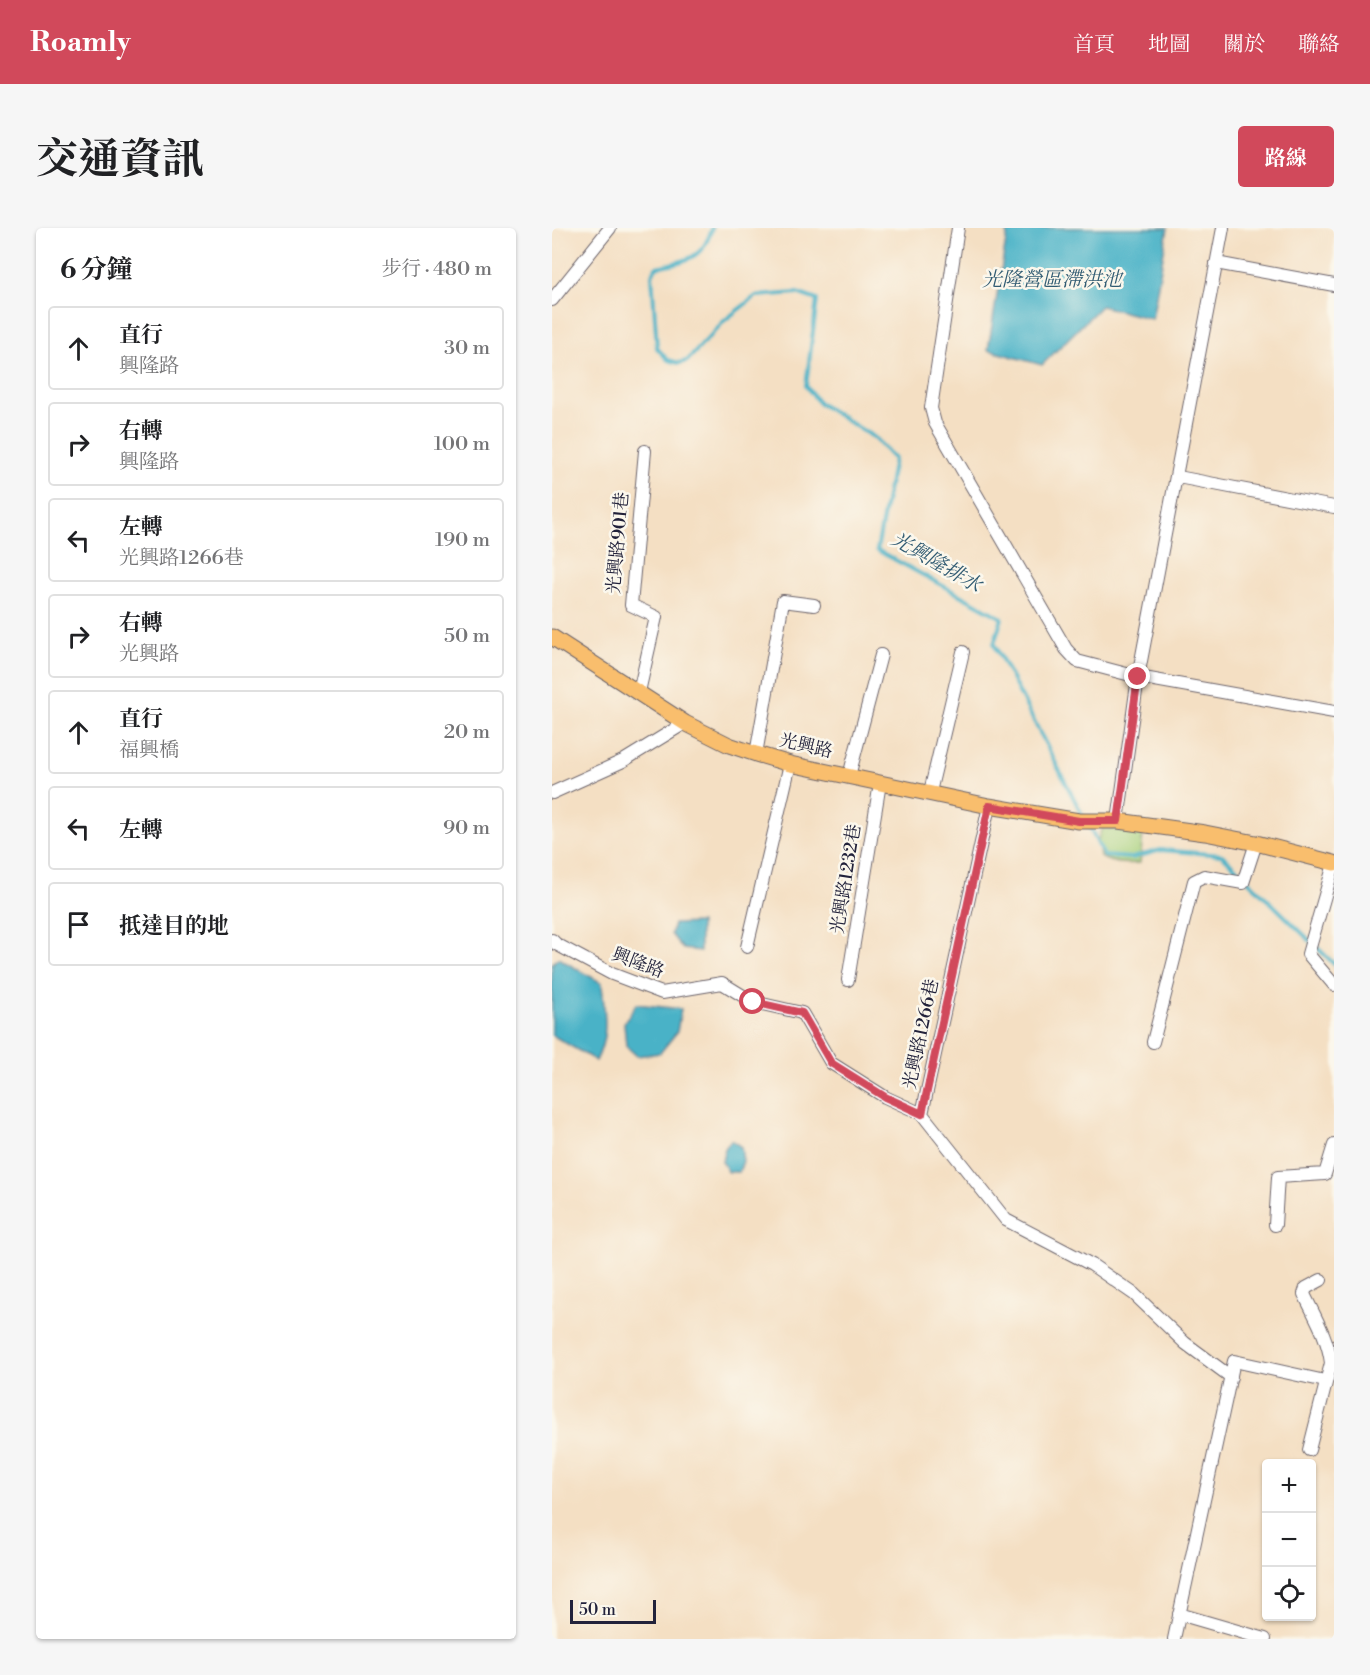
<!DOCTYPE html>
<html lang="zh-TW">
<head>
<meta charset="utf-8">
<style>
  body { margin:0; font-family:"Libre Bodoni","Noto Serif TC",serif; background:#f6f6f6; color:#202124 }
  .controls { position:absolute; right:18px; bottom:18px; display:grid; overflow:hidden; border-radius:6px; box-shadow:0 2px 4px #0004 }
  .controls button { width:54px; height:54px; display:grid; place-items:center; padding:0; border:0; border-bottom:2px solid #e0e0e0; background:#fff; color:#202124; font:30px sans-serif }
  .scale { position:absolute; left:18px; bottom:15px; width:86px; box-sizing:border-box; padding-left:6px; border:3px solid #22223b; border-top:0; font-size:16px; line-height:21px; white-space:nowrap; color:#22223b; -webkit-text-stroke:4px #fbf7ec; paint-order:stroke }
  .stop { position:absolute; width:18px; height:18px; margin:-14px; border:4px solid #d1495b; border-radius:50%; background:#fff }
  .stop.end { background:#d1495b; border-color:#fff; box-shadow:0 2px 6px #0008 }
  .list { margin:0; padding:0; list-style:none }
  h2 { display:flex; justify-content:space-between; align-items:center; height:78px; margin:0; padding:0 24px; font-size:26px }
  h2 small { font-size:20px; font-weight:400; color:#757577 }
  .list li { display:grid; grid-template-columns:39px 1fr auto; gap:18px; align-items:center; box-sizing:border-box; height:84px; margin:0 12px 12px; padding:0 12px; border:2px solid #e0e0e0; border-radius:6px }
  .list b { display:block; font-size:22px; white-space:nowrap }
  .list p { margin:0; font-size:20px; white-space:nowrap; color:#757577 }
  .list em { font-size:20px; font-style:normal; color:#757577 }
  .icon { flex:none; width:33px; height:33px; fill:none; stroke:currentColor; stroke-width:2; stroke-linecap:round; stroke-linejoin:round }
  .map { position:relative; flex:none; width:782px; height:1411px; overflow:hidden; border-radius:6px }
  header { display:flex; align-items:center; gap:36px; box-sizing:border-box; height:84px; padding:0 30px; background:#d1495b; color:#fff }
  header strong { font-size:28px }
  nav { display:flex; gap:33px; margin-inline-start:auto; font-size:21px }
  .intro { display:flex; align-items:center; justify-content:space-between; box-sizing:border-box; height:144px; padding:0 36px }
  h1 { margin:0; font-size:42px }
  .button { padding:15px 27px; border-radius:6px; background:#d1495b; color:#fff; font-size:21px; font-weight:700 }
  main { display:flex; gap:36px; padding:0 36px }
  aside { flex:1; background:#fff; border-radius:6px; box-shadow:0 2px 4px #0004 }
  .map>svg:first-child { display:block }
  .green { fill:#a8d07b; stroke:#65795b; stroke-width:1.5 }
  .water { fill:#49b2c7; stroke:#366a81; stroke-width:1.5 }
  .lines { fill:none; stroke-linecap:round; stroke-linejoin:round }
  .stream { stroke:#49b2c7; stroke-width:4 }
  .minor-casing { stroke:#6c646b; stroke-width:14 }
  .major-casing { stroke:#6c646b; stroke-width:17 }
  .minor { stroke:#fff; stroke-width:12 }
  .major { stroke:#f9be6d; stroke-width:15 }
  .route { stroke:#d1495b; stroke-width:8 }
  .labels { text-anchor:middle; dominant-baseline:central; stroke-width:5; stroke-linejoin:round; paint-order:stroke }
  .street-label { font-size:18px; fill:#22223b; stroke:#fbf7ec }
  .water-label { font-size:20px; font-style:italic; fill:#325c73; stroke:#fbf7ec }
</style>
</head>
<body>
<header>
<strong>Roamly</strong>
<nav><a>首頁</a><a>地圖</a><a>關於</a><a>聯絡</a></nav>
</header>
<div class="intro"><h1>交通資訊</h1><a class="button">路線</a></div>
<main>
<aside>
<h2>6 分鐘<small>步行 · 480 m</small></h2>
<ul class="list">
<li><svg class="icon" aria-label="ahead" viewBox="0 0 24 24"><path d="M12 20V5M6 11l6-6 6 6"/></svg><div><b>直行</b><p>興隆路</p></div><em>30 m</em></li>
<li><svg class="icon" aria-label="right" viewBox="0 0 24 24"><path d="M7 20v-9h11M14 6l5 5-5 5"/></svg><div><b>右轉</b><p>興隆路</p></div><em>100 m</em></li>
<li><svg class="icon" aria-label="left" viewBox="0 0 24 24"><path d="M17 20v-9H6M10 6l-5 5 5 5"/></svg><div><b>左轉</b><p>光興路1266巷</p></div><em>190 m</em></li>
<li><svg class="icon" aria-label="right" viewBox="0 0 24 24"><path d="M7 20v-9h11M14 6l5 5-5 5"/></svg><div><b>右轉</b><p>光興路</p></div><em>50 m</em></li>
<li><svg class="icon" aria-label="ahead" viewBox="0 0 24 24"><path d="M12 20V5M6 11l6-6 6 6"/></svg><div><b>直行</b><p>福興橋</p></div><em>20 m</em></li>
<li><svg class="icon" aria-label="left" viewBox="0 0 24 24"><path d="M17 20v-9H6M10 6l-5 5 5 5"/></svg><div><b>左轉</b></div><em>90 m</em></li>
<li><svg class="icon" aria-label="arrive" viewBox="0 0 24 24"><path d="M6 21V4h12l-3 4 3 4H6"/></svg><div><b>抵達目的地</b></div></li>
</ul>
</aside>
<div class="map">
<svg width="782" height="1411" viewBox="0 0 782 1411">
  <rect width="100%" height="100%" fill="#fbf7ec"/>
  <filter id="ink" filterUnits="userSpaceOnUse"><feTurbulence type="fractalNoise" baseFrequency=".0167" numOctaves="2"/><feDisplacementMap in="SourceGraphic" scale="12" xChannelSelector="R" yChannelSelector="G"/><feConvolveMatrix kernelMatrix="1 2 1 2 8 2 1 2 1" color-interpolation-filters="sRGB"/></filter>
  <filter id="wash" filterUnits="userSpaceOnUse"><feTurbulence type="fractalNoise" baseFrequency=".008" numOctaves="4" result="noise"/><feDisplacementMap in="SourceGraphic" scale="24" xChannelSelector="R" yChannelSelector="G"/><feGaussianBlur stdDeviation="1.35" result="paint"/><feColorMatrix in="noise" values="0 0 0 0 0 0 0 0 0 0 0 0 0 0 0 0 0 1.4 0 .05"/><feComposite in="paint" operator="in"/></filter>
  <g filter="url(#wash)">
    <rect width="100%" height="100%" fill="#f4dfc3"/>
    <!-- green -->
    <path class="green" d="M550,600L591,605L588,635C573,636 562,636 548,629L546,611Z"/>
    <!-- water -->
    <path class="water" d="M456,0H616L600,91L549,78L490,137L436,122Z
      M148,695V723L131,721L119,706L122,696Z
      M6,730L50,755C52,785 58,805 44,833L0,807V736Z
      M84,776L129,781L125,804L108,825L85,828L74,818L72,795Z
      M179,912L189,919L191,933L187,944H176L170,933L173,920Z"/>
    <g class="lines">
      <!-- stream -->
      <path class="stream" d="M160,0C151,32 133,33 104,39L100,47L105,120L116,132L127,135L135,133L173,92L204,68L245,65L265,72L254,158L267,175L323,210L342,231L325,322L450,390L442,416L532,590
        M536,596L552,628L580,630L609,622L670,627L782,736"/>
    </g>
  </g>
  <g filter="url(#ink)">
    <g class="lines">
      <defs>
        <path id="minor" d="M406,0L379,180L383,195L514,421L525,433L586,449L782,484
          M664,35L782,57
          M0,72L58,0
          M626,249L782,279
          M87,464L104,389L79,377L93,223
          M204,526L231,373L262,377
          M297,548L329,427
          M378,564L411,424
          M0,565L71,533L133,495
          M437,578L370,886L454,992L540,1037L582,1066L633,1115L679,1149
          M566,593L586,449L671,0
          M782,636L756,726L782,757
          M0,712L4,716L60,746L110,765L170,755L201,774L250,785L279,835L333,869L370,886
          M195,719L238,536
          M296,752L328,555
          M601,814L642,653L652,648L691,655L704,615
          M723,997L726,949L773,946L782,917
          M757,1222L779,1135C776,1110 763,1089 752,1066L754,1060L769,1052
          M627,1386L713,1411
          M622,1411L682,1133L773,1153"/>
        <path id="major" d="M0,409L133,495L177,517L204,526L238,536L437,578L527,593H566L653,605L704,615L782,635"/>
      </defs>
      <!-- minor casing -->
      <use href="#minor" class="minor-casing"/>
      <!-- major casing -->
      <use href="#major" class="major-casing"/>
      <!-- minor -->
      <use href="#minor" class="minor"/>
      <!-- major -->
      <use href="#major" class="major"/>
    </g>
  </g>
  <g class="lines" filter="url(#ink)">
    <!-- route -->
    <path class="route" d="M201,774L250,785L279,835L333,869L370,886L437,578L527,593H566L586,449"/>
  </g>
  <g class="labels">
    <!-- street labels -->
    <g class="street-label">
      <text transform="translate(66 315) rotate(-85)">光興路901巷</text>
      <text transform="translate(254 518) rotate(13)">光興路</text>
      <text transform="translate(294 651) rotate(-81)">光興路1232巷</text>
      <text transform="translate(86 735) rotate(21)">興隆路</text>
      <text transform="translate(369 806) rotate(-78)">光興路1266巷</text>
    </g>
    <!-- water labels -->
    <g class="water-label">
      <text x="500" y="52">光隆營區滯洪池</text>
      <text transform="translate(384 335) rotate(30)">光興隆排水</text>
    </g>
  </g>
</svg>
<div class="controls">
<button>+</button>
<button>−</button>
<button><svg class="icon" aria-label="locate" viewBox="0 0 24 24"><circle cx="12" cy="12" r="6"/><path d="M12 2v4M12 18v4M2 12h4M18 12h4"/></svg></button>
</div>
<div class="scale">50 m</div>
<div class="stop" style="left:201px;top:774px"></div>
<div class="stop end" style="left:586px;top:449px"></div>
</div>
</main>
</body>
</html>
